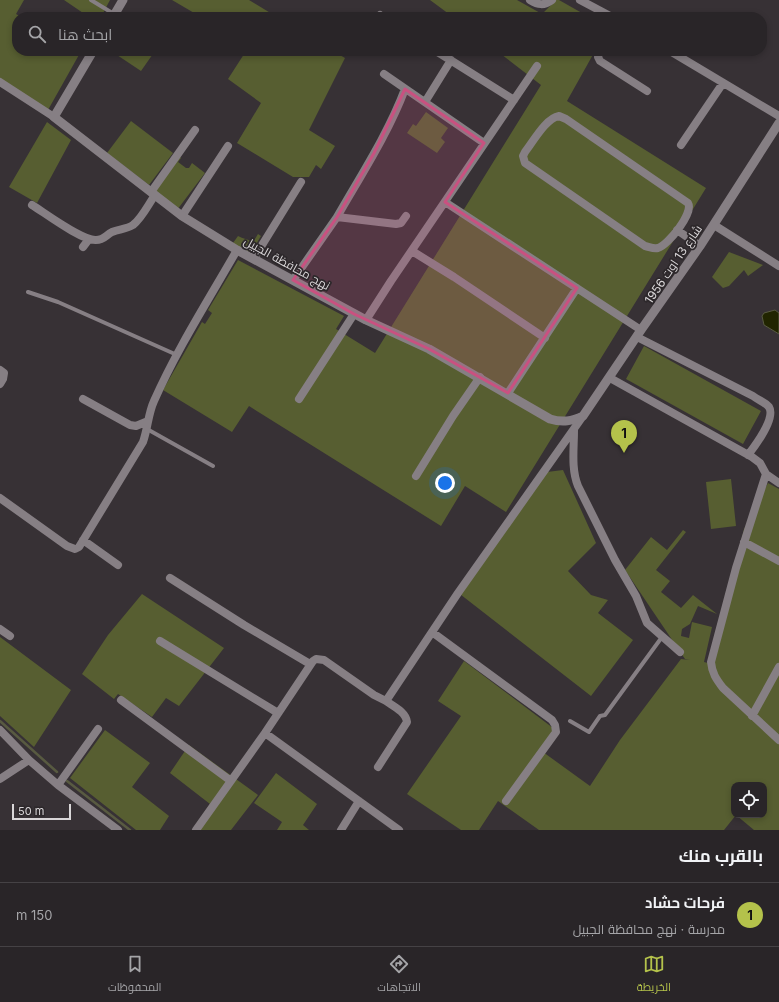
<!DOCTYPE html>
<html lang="ar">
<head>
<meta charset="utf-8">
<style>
  body { margin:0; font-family:Inter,Cairo,sans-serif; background:#312d30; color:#f1f3f6; direction:rtl }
  .controls { position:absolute; right:12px; bottom:12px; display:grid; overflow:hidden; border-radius:8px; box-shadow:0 2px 6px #0003 }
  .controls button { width:36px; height:36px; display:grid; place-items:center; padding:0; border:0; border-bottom:1px solid #454245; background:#292528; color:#f1f3f6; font:20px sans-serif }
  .scale { position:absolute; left:12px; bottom:10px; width:59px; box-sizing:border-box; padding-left:4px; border:2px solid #d9d6d8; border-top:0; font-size:11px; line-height:14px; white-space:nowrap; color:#d9d6d8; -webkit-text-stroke:3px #2d282b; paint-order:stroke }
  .you { position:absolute; left:445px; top:483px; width:14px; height:14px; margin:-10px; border:3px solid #fff; border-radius:50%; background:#1a73e8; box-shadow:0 0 0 6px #1a73e833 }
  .badge { display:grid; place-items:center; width:26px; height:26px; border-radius:50%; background:#b4c24b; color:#111; font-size:13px; font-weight:700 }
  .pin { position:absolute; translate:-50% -33px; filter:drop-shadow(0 1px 2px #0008) }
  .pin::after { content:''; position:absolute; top:21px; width:14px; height:12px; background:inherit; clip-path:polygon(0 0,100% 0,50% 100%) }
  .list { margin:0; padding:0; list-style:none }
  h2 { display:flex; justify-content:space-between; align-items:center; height:52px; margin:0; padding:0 16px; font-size:17px }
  h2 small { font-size:13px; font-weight:400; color:#a5a5a8 }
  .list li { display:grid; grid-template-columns:26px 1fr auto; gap:12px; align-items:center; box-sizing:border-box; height:64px; padding:0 16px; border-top:1px solid #454245 }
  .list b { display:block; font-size:15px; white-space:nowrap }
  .list p { margin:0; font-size:13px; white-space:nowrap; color:#a5a5a8 }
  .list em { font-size:13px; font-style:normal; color:#a5a5a8 }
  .icon { flex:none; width:22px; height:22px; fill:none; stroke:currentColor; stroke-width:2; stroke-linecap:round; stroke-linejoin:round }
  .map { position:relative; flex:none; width:779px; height:830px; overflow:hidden; direction:ltr }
  .search { position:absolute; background:#292528; box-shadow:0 2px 6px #0003; left:12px; right:12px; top:12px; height:44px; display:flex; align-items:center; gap:10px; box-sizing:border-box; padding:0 14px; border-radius:16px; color:#a5a5a8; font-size:15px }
  .sheet { height:116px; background:#292528 }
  nav { display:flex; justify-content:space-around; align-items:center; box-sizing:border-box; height:56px; border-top:1px solid #454245; background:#292528; font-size:11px; color:#a5a5a8 }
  nav a { display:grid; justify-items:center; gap:2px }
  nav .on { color:#b4c24b }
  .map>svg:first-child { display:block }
  .green { fill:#575e31; fill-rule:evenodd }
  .water { fill:#212500; stroke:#585a41 }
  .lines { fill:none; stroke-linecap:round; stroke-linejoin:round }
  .stream { stroke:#585a41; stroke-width:2.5 }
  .service { stroke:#867f84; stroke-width:4 }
  .minor { stroke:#867f84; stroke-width:8 }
  .tertiary { stroke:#867f84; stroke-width:9 }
  .marked { fill:#c95180; fill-opacity:0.2; stroke:#c95180; stroke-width:3; stroke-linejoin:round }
  .labels { text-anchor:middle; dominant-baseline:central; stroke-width:3.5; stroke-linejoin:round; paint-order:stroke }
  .street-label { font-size:12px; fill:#d9d6d8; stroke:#2d282b }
</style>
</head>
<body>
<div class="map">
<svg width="779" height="830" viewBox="0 0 779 830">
  <rect width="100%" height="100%" fill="#373135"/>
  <!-- green -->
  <path class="green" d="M0,0H24L16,14L21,17H17V51H77L80,53L48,110L0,80Z
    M64,0H110L101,17H89Z
    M172,0H249L277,17H201Z
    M430,0H517L542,14L556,0H559L589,17H453Z
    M111,51H155L141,71Z
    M246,51H333L345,58L309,130L335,146L321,169L316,165L309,177H293L237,143L261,103L228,79Z
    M497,51H595L567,101L706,188L506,512L465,486L441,526L249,406L232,432L163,390L202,322L205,324L212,313L208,310L238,260L344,316L336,329L375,353L541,85Z
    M426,112L448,128L441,138L445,142L437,153L407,133L413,124L416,126Z
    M131,121L173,153L149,185L107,153Z
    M47,122L71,140L37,203L9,187Z
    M179,156L181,158L178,162L186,168H189L192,163L205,173L177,210L155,190Z
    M258,234L261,236L250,254L233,243L238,236C243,239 248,239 253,242Z
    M729,252L763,265L748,276L744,270L729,286L723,288L712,277Z
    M644,346L761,411L743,444L626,379Z
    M563,470L596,543L568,571L591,595L608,600L598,613L633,640L591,696L456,591L547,472Z
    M731,479L736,526L711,529L706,482Z
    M768,483L779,489V830H754L736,815L724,830H539L498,801L479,830H461L407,794L461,716L438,701L464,661L557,731L543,752L590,786L620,740L681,659L690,660L685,659L625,570L651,537L667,550L683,530L686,532L656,570L670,581L661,592L681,608L693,595L717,614L698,606L690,624L682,629L681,636L689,638L692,622L712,627L704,662L712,664L744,529ZM734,785H764V815H734Z
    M142,594L224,648L179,706L166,698L152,717L118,694L114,699L82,674L108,635Z
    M0,637L71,690L34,747L0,716Z
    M105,730L150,763L132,787L169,816L160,830H136L70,778Z
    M189,745L258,795L231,830H192L210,804L170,773Z
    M276,773L317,804L303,825L309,830H277L282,822L254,803Z"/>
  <!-- water -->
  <path class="water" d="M775,310L779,313V334L764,325L762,316L764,313Z"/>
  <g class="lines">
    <!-- stream -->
    <path class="stream" d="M0,721L57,772
      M67,781L130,830"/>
    <!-- service -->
    <path class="service" d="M91,0L114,14
      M28,292L58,302L177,355
      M147,429L213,466
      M570,721L589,732L600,716L605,715L662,637"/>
    <!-- minor -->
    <path class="minor" d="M530,0C538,5 544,6 552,0
      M580,0L612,17
      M380,15L382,17
      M436,51L514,100
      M600,51L598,57L600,61L647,91
      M670,51L779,116
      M384,74L484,143
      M0,82L54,117
      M425,102L451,60
      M559,116L566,119L688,203C694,213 668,245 658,248C653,249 650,247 645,246L525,163L523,156L525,152C533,142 546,118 559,116Z
      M681,145L723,83
      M151,192L195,130
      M445,202L641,330
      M32,205C45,213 82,241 96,240C104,240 106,235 112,232C119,229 127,229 133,225C142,218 148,205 155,195
      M182,216L228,146
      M337,217C361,175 388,134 405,89
      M714,225L779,266
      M677,230L700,246
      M83,247L89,239
      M412,251L454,277L545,338
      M254,258L301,182
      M293,280L337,217L396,224L401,223L406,216
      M366,320L391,281L537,66
      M637,337L753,396C758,400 766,403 769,407C776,418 755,446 748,455
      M0,370L4,373L3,379L0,384
      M610,378L752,457L760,463L766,474L736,568L711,662C712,673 716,679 723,688L779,740
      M508,393L577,288
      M83,399L130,425L136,426L148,421
      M299,399L354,314
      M574,430C574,449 571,469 578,486L615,560L636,596L647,623L680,652
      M766,474L779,483
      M416,476L453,416L480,377
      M0,498L67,546L75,549L79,547L143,442C148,428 148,414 154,401C177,349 209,299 237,250
      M83,540L118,565
      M744,542L779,561
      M170,578L244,625L310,664
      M0,629L10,636
      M432,632L552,720L555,725L556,732L506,801
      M160,641L278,713
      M121,700L231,781
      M752,716L779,667
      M0,730L29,760L58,785L118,830
      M265,733L399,830
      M378,767L407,722C406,712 393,706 386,701
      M0,779L29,760
      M58,785L98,729
      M196,830L265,733L313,661L316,659L324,660L374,695L386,701L458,593L583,416
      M341,830L359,801"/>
    <!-- tertiary -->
    <path class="tertiary" d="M113,17L123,0
      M93,51L54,117L182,216L237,250L366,320L429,349L550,419C563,423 572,421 583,416L641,330L700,246L779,123"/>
  </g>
  <!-- marked area -->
  <path class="marked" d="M405,89L484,143L445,202L577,288L508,393L429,349L354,314L293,280L337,217L374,153Z"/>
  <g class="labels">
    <!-- street labels -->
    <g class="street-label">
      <text transform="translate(287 263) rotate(29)">نهج محافظة الجبيل</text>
      <text transform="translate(673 264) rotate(-56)">شارع 13 اوت 1956</text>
    </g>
  </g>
</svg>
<div class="controls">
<button><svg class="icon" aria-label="locate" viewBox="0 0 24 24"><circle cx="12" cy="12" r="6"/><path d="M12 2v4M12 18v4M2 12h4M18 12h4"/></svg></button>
</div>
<div class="scale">50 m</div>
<div class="you"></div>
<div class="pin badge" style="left:624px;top:453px">1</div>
<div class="search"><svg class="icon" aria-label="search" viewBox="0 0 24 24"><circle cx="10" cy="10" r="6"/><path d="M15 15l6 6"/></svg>ابحث هنا</div>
</div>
<section class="sheet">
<h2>بالقرب منك<small></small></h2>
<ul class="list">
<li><span class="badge">1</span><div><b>فرحات حشاد</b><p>مدرسة · نهج محافظة الجبيل</p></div><em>150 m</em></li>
</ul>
</section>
<nav>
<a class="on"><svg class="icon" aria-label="map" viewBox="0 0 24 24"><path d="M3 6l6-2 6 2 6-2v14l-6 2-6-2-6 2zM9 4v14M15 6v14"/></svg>الخريطة</a>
<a><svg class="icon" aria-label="directions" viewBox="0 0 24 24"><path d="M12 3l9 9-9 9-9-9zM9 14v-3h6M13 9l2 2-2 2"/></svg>الاتجاهات</a>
<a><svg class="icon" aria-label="saved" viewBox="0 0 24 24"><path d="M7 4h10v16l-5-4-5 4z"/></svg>المحفوظات</a>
</nav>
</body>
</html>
